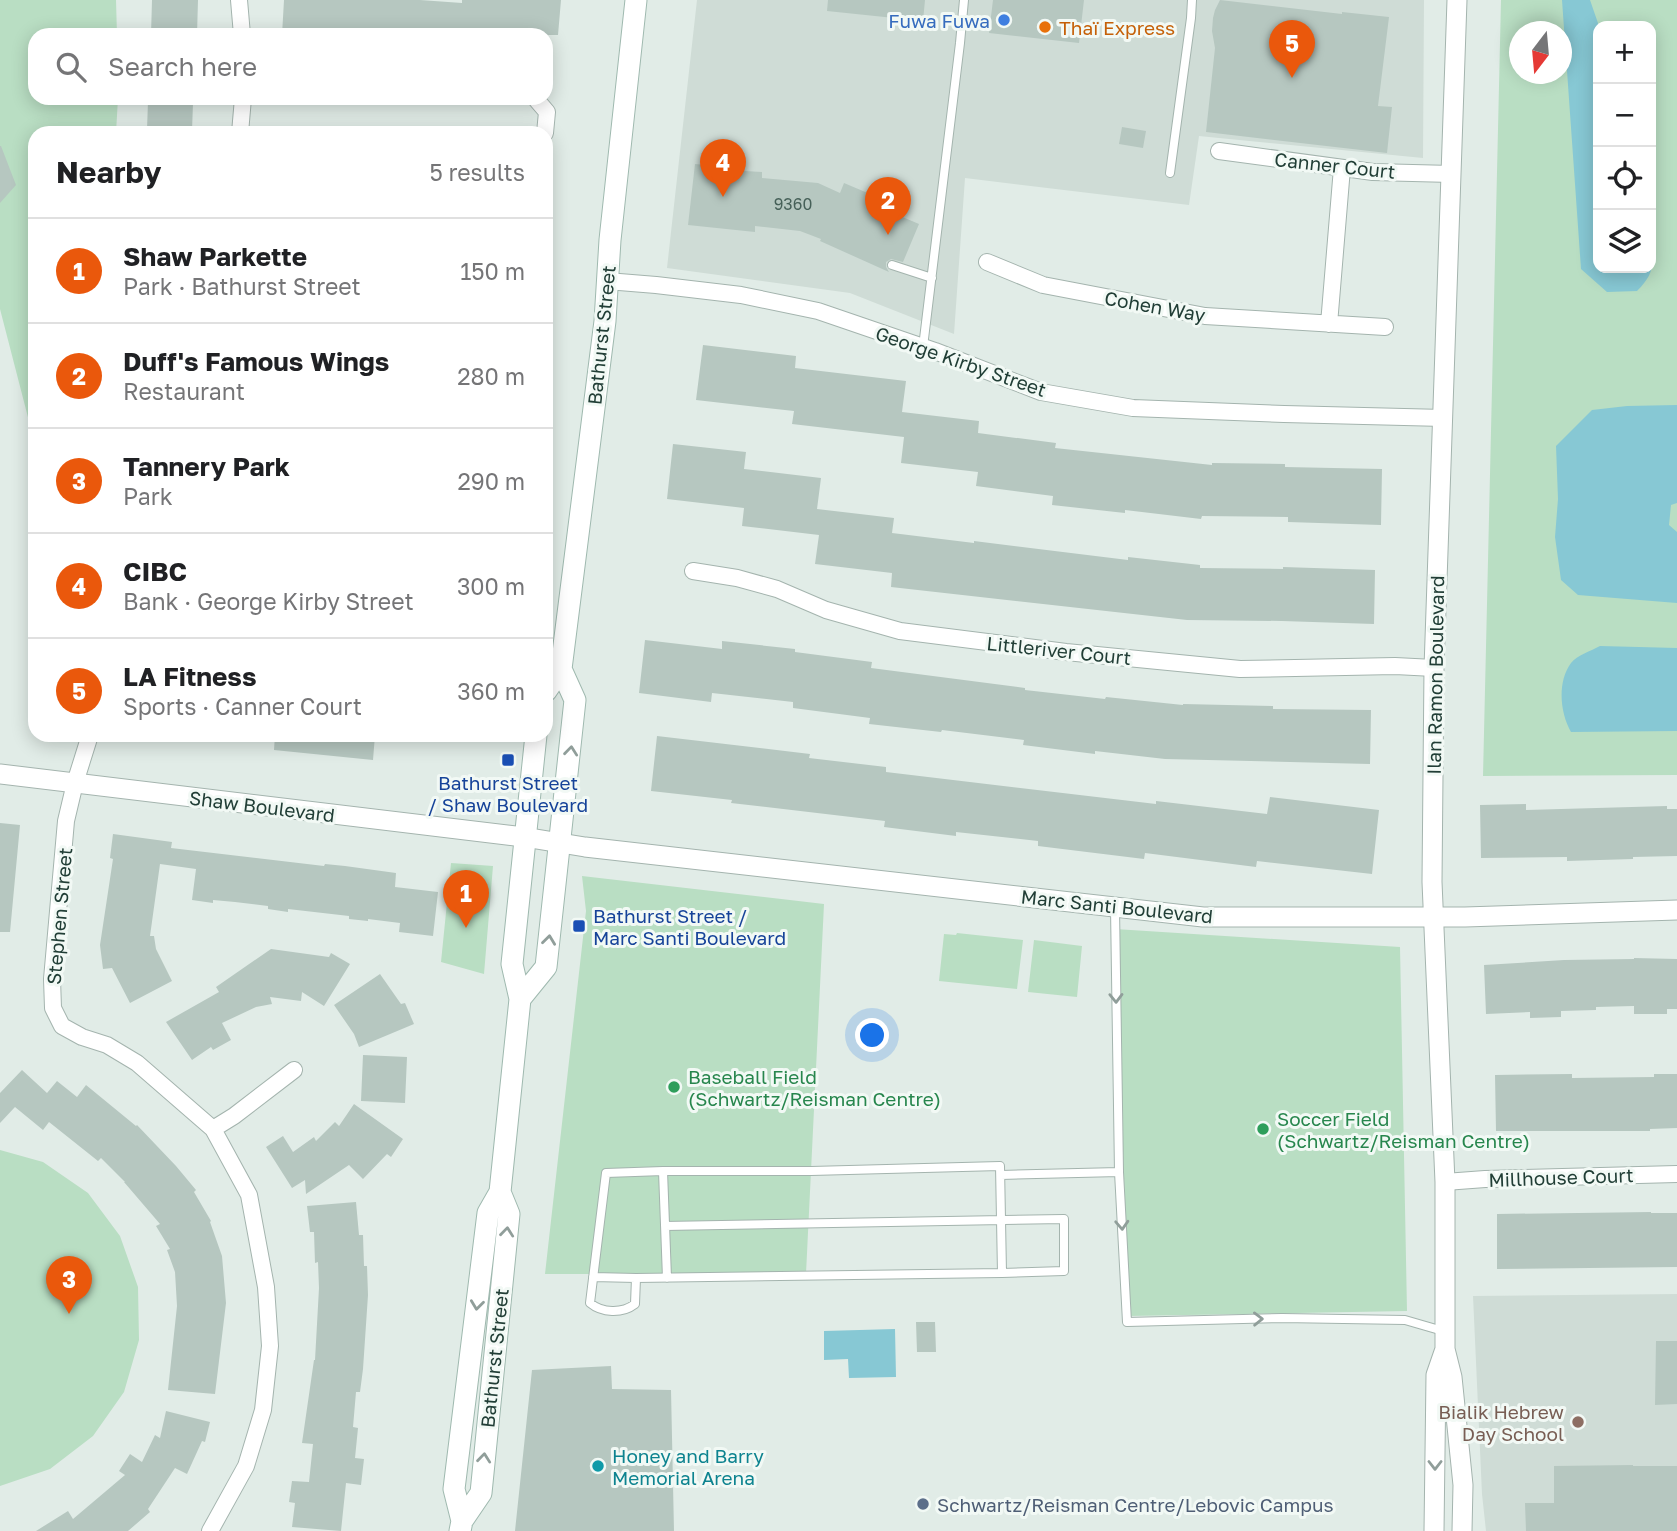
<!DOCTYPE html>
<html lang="en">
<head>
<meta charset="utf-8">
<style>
  body { margin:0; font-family:"Golos Text",sans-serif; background:#f2f2f2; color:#202124 }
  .controls { position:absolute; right:21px; top:21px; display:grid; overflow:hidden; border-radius:14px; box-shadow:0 4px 18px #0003 }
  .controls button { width:63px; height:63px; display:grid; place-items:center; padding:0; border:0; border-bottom:2px solid #e0e0e0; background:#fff; color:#202124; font:35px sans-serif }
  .compass { position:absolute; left:1509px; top:21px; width:63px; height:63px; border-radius:50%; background:#fff; box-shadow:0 4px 18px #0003; rotate:196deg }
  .you { position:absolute; left:873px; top:1036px; width:24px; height:24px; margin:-18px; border:5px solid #fff; border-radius:50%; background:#1a73e8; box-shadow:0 0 0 10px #1a73e833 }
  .badge { display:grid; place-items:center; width:46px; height:46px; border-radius:50%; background:#ea580c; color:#fff; font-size:23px; font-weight:700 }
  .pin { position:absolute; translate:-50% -58px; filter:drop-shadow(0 2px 4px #0008) }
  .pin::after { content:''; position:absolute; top:37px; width:24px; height:21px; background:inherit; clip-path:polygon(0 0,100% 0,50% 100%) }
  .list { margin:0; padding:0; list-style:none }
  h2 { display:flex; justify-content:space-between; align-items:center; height:91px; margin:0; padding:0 28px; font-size:30px }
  h2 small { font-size:23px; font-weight:400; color:#757577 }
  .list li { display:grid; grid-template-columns:46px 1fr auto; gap:21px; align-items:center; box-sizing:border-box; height:105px; padding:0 28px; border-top:2px solid #e0e0e0 }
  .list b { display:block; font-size:26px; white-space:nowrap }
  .list p { margin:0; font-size:23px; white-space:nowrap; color:#757577 }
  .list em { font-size:23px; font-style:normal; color:#757577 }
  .icon { flex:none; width:38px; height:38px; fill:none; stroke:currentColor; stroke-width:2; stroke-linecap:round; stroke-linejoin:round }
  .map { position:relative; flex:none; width:1677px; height:1531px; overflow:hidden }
  .search { position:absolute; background:#fff; box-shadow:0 4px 18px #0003; left:28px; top:28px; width:525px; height:77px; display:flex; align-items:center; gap:18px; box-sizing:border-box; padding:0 24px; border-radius:21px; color:#757577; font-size:26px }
  .panel { position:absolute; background:#fff; box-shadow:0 4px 18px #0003; left:28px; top:126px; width:525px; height:616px; border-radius:21px }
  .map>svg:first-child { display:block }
  .built { fill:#cfdcd6 }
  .green { fill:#b9dec3; fill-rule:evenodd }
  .water { fill:#87c8d4 }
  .building { fill:#b6c7c0 }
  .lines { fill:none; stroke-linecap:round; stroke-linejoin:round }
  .service-casing { stroke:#a4b4ae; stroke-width:10 }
  .minor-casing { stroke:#a4b4ae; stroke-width:18 }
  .tertiary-casing { stroke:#a4b4ae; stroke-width:21 }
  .secondary-casing { stroke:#9fb9af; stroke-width:23 }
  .service { stroke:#fff; stroke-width:8 }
  .minor { stroke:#fff; stroke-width:16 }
  .tertiary { stroke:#fff; stroke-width:19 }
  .secondary { stroke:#fff; stroke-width:21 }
  .oneway { stroke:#909e9a }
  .shop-dot { fill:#3f7fe0; stroke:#f2f9f5; stroke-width:2.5 }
  .food-dot { fill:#e8710a; stroke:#f2f9f5; stroke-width:2.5 }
  .transit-dot { fill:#1a4fb4; stroke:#f2f9f5; stroke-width:2.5 }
  .leisure-dot { fill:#2e9e5b; stroke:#f2f9f5; stroke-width:2.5 }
  .education-dot { fill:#8d6e63; stroke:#f2f9f5; stroke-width:2.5 }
  .culture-dot { fill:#0f9aa8; stroke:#f2f9f5; stroke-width:2.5 }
  .service-dot { fill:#5c6f8a; stroke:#f2f9f5; stroke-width:2.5 }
  .labels { text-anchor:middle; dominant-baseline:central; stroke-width:6; stroke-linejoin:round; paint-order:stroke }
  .number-label { font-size:16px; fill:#466058 }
  .shop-label { font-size:19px; fill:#366cbe; stroke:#f2f9f5; text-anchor:end }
  .food-label { font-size:19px; fill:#c56008; stroke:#f2f9f5; text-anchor:start }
  .street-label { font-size:19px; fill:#213e36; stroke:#f2f9f5 }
  .transit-label { font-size:19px; fill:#164399; stroke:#f2f9f5 }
  .leisure-label { font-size:19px; fill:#27864d; stroke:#f2f9f5; text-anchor:start }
  .education-label { font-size:19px; fill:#785e54; stroke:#f2f9f5; text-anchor:end }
  .culture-label { font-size:19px; fill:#0d838f; stroke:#f2f9f5; text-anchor:start }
  .service-label { font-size:19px; fill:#4e5e75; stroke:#f2f9f5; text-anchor:start }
</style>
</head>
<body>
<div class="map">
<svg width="1677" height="1531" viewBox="0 0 1677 1531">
  <rect width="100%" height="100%" fill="#e1ece7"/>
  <!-- built -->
  <path class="built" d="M697,0H1424L1423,158L1199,136L1189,205L965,178L954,334L850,293L667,268Z
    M1677,1294V1531H1486L1482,1494L1473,1296Z"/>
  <!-- green -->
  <path class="green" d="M0,0H116L117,35H35V98H118L116,133H35V419L31,429L0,309Z
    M1501,0H1677V775L1483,776ZM1598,26H1651V268H1598ZM1520,32H1562V74H1520Z
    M451,863L493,866L484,974L441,962Z
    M582,876L824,904L806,1274H545L586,911Z
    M1115,929L1400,947L1407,1311L1129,1316Z
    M957,933L1023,940L1017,989L939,981L944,934L956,935Z
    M1034,940L1082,946L1077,997L1028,992Z
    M0,1150L43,1162L88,1193L120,1236L138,1287L139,1340L124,1392L93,1436L50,1469L0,1486Z"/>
  <!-- water -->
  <path class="water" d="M1562,0H1590L1599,26L1598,268H1651V245C1655,266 1652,276 1637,291L1607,292L1581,269Z
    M1677,405V503L1671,505L1669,525L1677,532V603L1578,595L1561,580L1555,537L1558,499L1556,446L1592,410L1627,406Z
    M1600,646L1677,648V731L1571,732C1560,713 1557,682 1571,663C1577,655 1591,651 1600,646Z
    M895,1329L896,1377L849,1378L848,1359L824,1360V1331Z"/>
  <!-- building -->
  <path class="building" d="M152,0H198L197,35H151Z
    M284,0H420L462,3V0H561L558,35H282Z
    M828,0H925L923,21L827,11Z
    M993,0H1084L1079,43L989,33Z
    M1220,0L1342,14V12L1389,17L1378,106L1392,107L1387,153L1206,132L1215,48L1212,31L1213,18L1215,10Z
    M148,101L193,103L192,131L147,130Z
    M1122,127L1146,131L1143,148L1119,144Z
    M0,146H1L16,185L0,203Z
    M715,161L745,164L744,171L762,172V178L818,183L840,193L844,183L903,208L900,216L919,224L903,262L891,259L886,262V267L889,272L820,241L821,239L800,231L755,226V232L688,225L695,164L714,166Z
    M703,345L796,356L795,368L906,381L902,412L979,421L978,433L1056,443L1055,448L1212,465V463L1285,464V467L1382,469L1381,525L1288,522V517L1202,516L1201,519L1125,510V513L1052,505L1053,496L976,486L978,472L901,463L904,437L792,424L794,411L696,400Z
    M673,444L746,452L744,469L821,478L817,509L894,518L892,533L974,543V541L1128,560V557L1200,565V568L1283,569V567L1375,570L1374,624L1282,621L1187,620L891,587L892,573L815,564L819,535L742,526L744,508L667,499Z
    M645,640L722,649V641L795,649V652L872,662L871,668L1025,688V690L1105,699L1106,697L1183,705V704L1273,706V709L1371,710L1370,764L1165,759L1095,751V754L1023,745L1024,740L942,730L941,732L869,724L870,718L793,708V702L712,693L711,702L639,693Z
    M275,735H375L373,760L274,750Z
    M657,736L810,754L809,758L886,767V772L1156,804V801L1267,814L1270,797L1379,810L1372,874L1257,861L1256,867L1145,853L1144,859L1038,846V841L956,832V836L884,827L885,821L731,803L732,800L651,791Z
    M1526,804V810L1667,806V809H1677V856L1633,857V859L1567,861V857L1481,858L1480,805Z
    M0,823L20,825L10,932H0Z
    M113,834L172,842L171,848L324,866L325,864L345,866L396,873L395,887L438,892L433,936L399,932L400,923L368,919V921L349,919V916L288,909V912L268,909V906L235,902L213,900V903L192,900L196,869L160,864L150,936H154L156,949L172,981L130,1003L112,968L103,969L100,945L113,859L110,858Z
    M271,949L329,957L331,953L350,964L324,1006L302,992L301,1001L270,997L272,1004L256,1007L222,1023L231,1040L213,1050L211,1047L192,1060L166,1022L219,992L216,987Z
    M1634,958L1677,959V1009H1667V1014H1634V1006L1596,1007V1010L1561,1011V1017L1530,1018V1012L1486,1014L1484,965L1564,960L1634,959Z
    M380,974L401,1004L405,1003L414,1024L359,1047L354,1034L334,1005Z
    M363,1055L407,1057L405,1103L361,1101Z
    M22,1070L47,1093L57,1081L77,1097L86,1085L136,1126L137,1125L176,1166L196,1190L194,1192L211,1221L210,1222L222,1256L226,1303L215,1394L168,1390L177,1306L175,1272L167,1250L170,1249L156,1226L160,1224L124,1182H125L101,1158L98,1161L49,1122L43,1130L15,1107L0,1123V1093Z
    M1572,1074V1078L1654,1077V1074H1677V1128L1650,1129V1131H1496L1495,1075Z
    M354,1104L403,1139L391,1157L387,1154L363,1179L349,1165L306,1194L305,1180L292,1188L266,1147L283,1136L293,1152L314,1137L316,1141L335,1122L339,1126Z
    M356,1202L359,1235H363L364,1266H367L368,1295L363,1369L360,1392H356L353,1427L358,1428L355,1458L364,1459L361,1485L346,1483L341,1531L292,1527L295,1503L289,1502L292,1481L309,1482L313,1444L302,1443L314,1360H315L319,1288L318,1262L315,1263L314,1232H310L307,1206Z
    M1651,1212V1213H1677V1267L1497,1269V1214Z
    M916,1322H935L936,1352H917Z
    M1656,1341H1677V1404L1655,1405Z
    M611,1366L612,1389L671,1390L674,1531H515L532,1370Z
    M166,1411L210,1422L205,1442L202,1441L187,1474L175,1468L148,1509L150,1512L128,1531H36L68,1511L73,1519L125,1475L119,1471L130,1454L142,1462L155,1435L160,1438Z
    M1633,1465V1466H1677V1531H1526L1525,1503H1554V1466Z"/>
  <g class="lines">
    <defs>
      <path id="service" d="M1170,173L1191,18L1192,0
        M892,265L932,278
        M923,347L960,43L964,0
        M1115,908L1119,1172L1127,1322L1282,1318L1405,1320L1443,1331
        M1001,1175L1119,1172
        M665,1226L1064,1219V1271L1002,1273
        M593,1277L636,1278L1002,1273L1000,1166L811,1171H663L667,1278
        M636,1278L635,1304C622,1314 602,1313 590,1303L606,1173L663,1171"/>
      <path id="minor" d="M239,0L242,35
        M535,98L547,112L545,133
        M240,133L243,98
        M1219,151L1373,172L1452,174
        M987,262L1043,285L1205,316L1385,327
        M607,281L656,285L741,295L818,311L935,351L1041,392L1133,408L1284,414L1444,418
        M1329,324L1342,168
        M693,571L737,578L777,589L826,610L900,631L1066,652L1240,669L1395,666L1434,668
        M90,735L75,783L66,821L52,979L53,1008L62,1026L82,1037L107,1045L137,1063L213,1129L249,1195L266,1287L270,1346L263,1410L246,1466L210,1531
        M213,1129L234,1116L294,1070
        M1445,1182L1485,1179L1677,1174"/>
      <path id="tertiary" d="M1457,0L1434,668L1432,882L1445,1182V1349L1452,1377L1463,1485L1462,1531
        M0,774L524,837L585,847L1203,917H1465L1677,910
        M1434,1531L1436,1375L1445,1349"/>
      <path id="secondary" d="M546,691L561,669L605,321L610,240L636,0
        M520,999L546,967L575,700L561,669
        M462,1521L481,1493L509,1214L500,1192
        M460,1531L462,1521L454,1489L488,1213L500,1192L520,999L512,964L536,735"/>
    </defs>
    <!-- service casing -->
    <use href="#service" class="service-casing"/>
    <!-- minor casing -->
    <use href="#minor" class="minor-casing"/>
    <!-- tertiary casing -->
    <use href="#tertiary" class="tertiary-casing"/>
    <!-- secondary casing -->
    <use href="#secondary" class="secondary-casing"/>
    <!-- service -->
    <use href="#service" class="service"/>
    <!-- minor -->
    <use href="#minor" class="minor"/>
    <!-- tertiary -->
    <use href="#tertiary" class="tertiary"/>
    <!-- secondary -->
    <use href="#secondary" class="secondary"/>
  </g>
  <!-- one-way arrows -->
  <defs><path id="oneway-chevron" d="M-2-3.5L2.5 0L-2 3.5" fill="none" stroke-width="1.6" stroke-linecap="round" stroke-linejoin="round" transform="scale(1.75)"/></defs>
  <g class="oneway">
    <use href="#oneway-chevron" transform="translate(571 751) rotate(-84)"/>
    <use href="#oneway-chevron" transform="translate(549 940) rotate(-83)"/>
    <use href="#oneway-chevron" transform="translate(1116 998) rotate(89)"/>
    <use href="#oneway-chevron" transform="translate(1122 1225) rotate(87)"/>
    <use href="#oneway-chevron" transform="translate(507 1232) rotate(-84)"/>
    <use href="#oneway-chevron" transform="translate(477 1305) rotate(97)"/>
    <use href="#oneway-chevron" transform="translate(1258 1319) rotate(-1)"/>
    <use href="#oneway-chevron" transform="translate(484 1458) rotate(-84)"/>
    <use href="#oneway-chevron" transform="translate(1435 1465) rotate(90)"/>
  </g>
  <!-- markers -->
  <circle class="shop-dot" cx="1004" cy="20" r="7"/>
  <circle class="food-dot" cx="1045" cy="27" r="7"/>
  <g class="transit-dot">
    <rect x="501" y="753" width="14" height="14" rx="3.5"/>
    <rect x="572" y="919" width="14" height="14" rx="3.5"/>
  </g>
  <g class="leisure-dot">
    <circle cx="674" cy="1087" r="7"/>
    <circle cx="1263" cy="1129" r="7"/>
  </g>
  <circle class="education-dot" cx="1578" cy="1422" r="7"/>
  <circle class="culture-dot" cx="598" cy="1466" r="7"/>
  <circle class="service-dot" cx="923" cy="1504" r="7"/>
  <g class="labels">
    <!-- number labels -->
    <g class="number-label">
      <text x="793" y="204">9360</text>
    </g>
    <!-- shop labels -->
    <g class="shop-label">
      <text x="990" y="20">Fuwa Fuwa</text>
    </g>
    <!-- food labels -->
    <g class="food-label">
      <text x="1059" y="27">Thaï Express</text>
    </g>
    <!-- street labels -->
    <g class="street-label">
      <text transform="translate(1335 165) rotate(6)">Canner Court</text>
      <text transform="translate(1155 306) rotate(10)">Cohen Way</text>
      <text transform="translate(601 335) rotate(-84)">Bathurst Street</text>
      <text transform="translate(961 361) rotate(19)">George Kirby Street</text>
      <text transform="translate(1059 650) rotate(6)">Littleriver Court</text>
      <text transform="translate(1435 675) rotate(-89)">Ilan Ramon Boulevard</text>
      <text transform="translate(262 806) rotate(7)">Shaw Boulevard</text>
      <text transform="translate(1117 906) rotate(6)">Marc Santi Boulevard</text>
      <text transform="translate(59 916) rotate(-85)">Stephen Street</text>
      <text transform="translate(1561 1177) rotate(-2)">Millhouse Court</text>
      <text transform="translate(494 1358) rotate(-84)">Bathurst Street</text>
    </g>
    <!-- transit labels -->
    <g class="transit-label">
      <text x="508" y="782">Bathurst Street<tspan x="508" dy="22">/ Shaw Boulevard</tspan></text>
      <text x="593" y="915" text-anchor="start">Bathurst Street /<tspan x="593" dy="22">Marc Santi Boulevard</tspan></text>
    </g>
    <!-- leisure labels -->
    <g class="leisure-label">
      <text x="688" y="1076">Baseball Field<tspan x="688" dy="22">(Schwartz/Reisman Centre)</tspan></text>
      <text x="1277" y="1118">Soccer Field<tspan x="1277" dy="22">(Schwartz/Reisman Centre)</tspan></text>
    </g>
    <!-- education labels -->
    <g class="education-label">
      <text x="1564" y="1411">Bialik Hebrew<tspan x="1564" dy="22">Day School</tspan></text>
    </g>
    <!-- culture labels -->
    <g class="culture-label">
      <text x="612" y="1455">Honey and Barry<tspan x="612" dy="22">Memorial Arena</tspan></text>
    </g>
    <!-- service labels -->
    <g class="service-label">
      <text x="937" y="1504">Schwartz/Reisman Centre/Lebovic Campus</text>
    </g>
  </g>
</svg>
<div class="controls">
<button>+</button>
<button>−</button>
<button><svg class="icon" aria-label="locate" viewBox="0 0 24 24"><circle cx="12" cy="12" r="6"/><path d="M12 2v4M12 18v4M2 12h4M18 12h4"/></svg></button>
<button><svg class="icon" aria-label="layers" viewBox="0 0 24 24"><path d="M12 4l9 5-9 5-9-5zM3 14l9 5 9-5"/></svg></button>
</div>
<svg class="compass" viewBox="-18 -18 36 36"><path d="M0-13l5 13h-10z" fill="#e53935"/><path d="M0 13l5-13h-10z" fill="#757577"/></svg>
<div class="you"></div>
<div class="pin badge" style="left:466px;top:928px">1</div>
<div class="pin badge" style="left:888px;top:235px">2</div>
<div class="pin badge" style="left:69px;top:1314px">3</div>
<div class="pin badge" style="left:723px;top:197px">4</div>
<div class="pin badge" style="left:1292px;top:78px">5</div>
<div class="search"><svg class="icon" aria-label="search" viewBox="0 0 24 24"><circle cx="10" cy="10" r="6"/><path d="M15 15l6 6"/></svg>Search here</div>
<section class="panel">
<h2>Nearby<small>5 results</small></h2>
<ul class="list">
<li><span class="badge">1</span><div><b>Shaw Parkette</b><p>Park · Bathurst Street</p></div><em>150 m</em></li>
<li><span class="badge">2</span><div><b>Duff's Famous Wings</b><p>Restaurant</p></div><em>280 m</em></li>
<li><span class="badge">3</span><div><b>Tannery Park</b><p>Park</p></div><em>290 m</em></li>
<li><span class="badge">4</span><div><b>CIBC</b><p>Bank · George Kirby Street</p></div><em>300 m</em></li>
<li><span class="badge">5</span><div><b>LA Fitness</b><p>Sports · Canner Court</p></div><em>360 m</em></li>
</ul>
</section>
</div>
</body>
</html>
